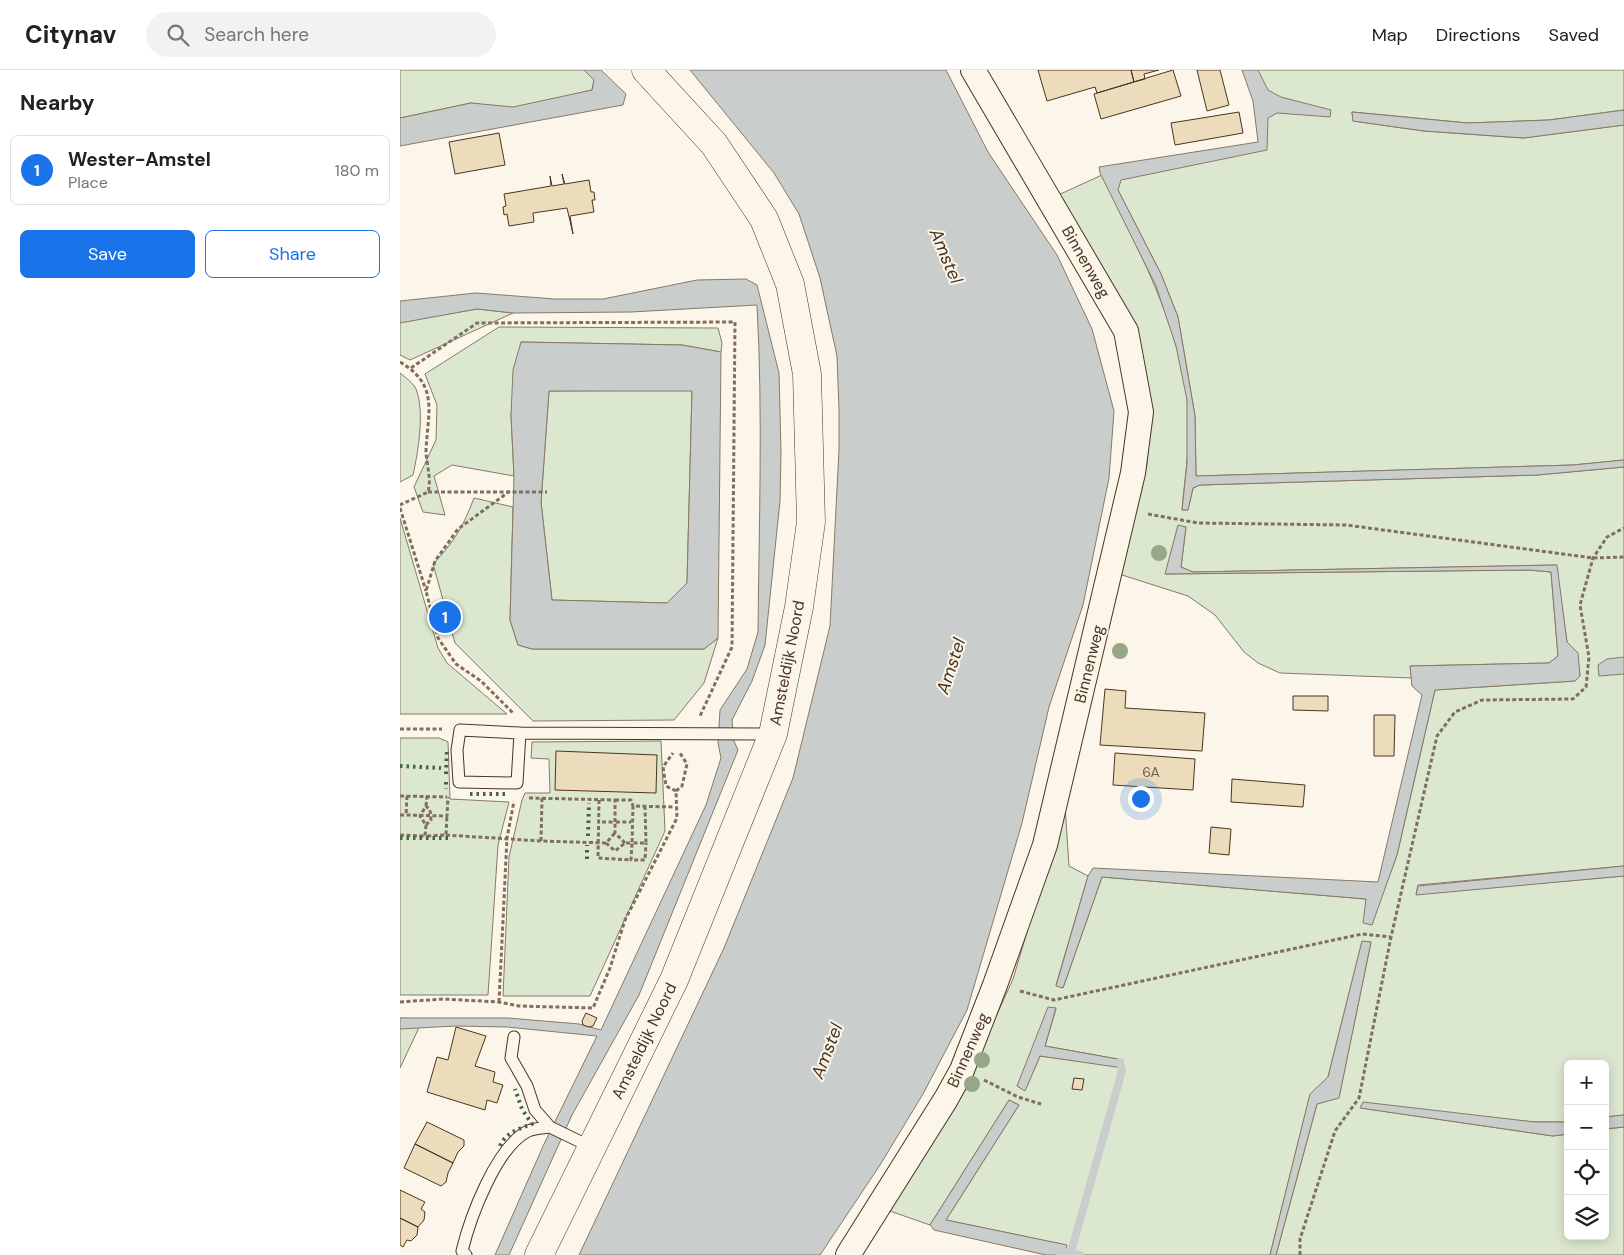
<!DOCTYPE html>
<html lang="en">
<head>
<meta charset="utf-8">
<style>
  body { margin:0; font-family:"DM Sans",sans-serif; background:#f2f2f2; color:#202124 }
  .controls { position:absolute; right:15px; bottom:15px; display:grid; overflow:hidden; border-radius:8px; box-shadow:0 2px 12px #0003 }
  .controls button { width:45px; height:45px; display:grid; place-items:center; padding:0; border:0; border-bottom:1px solid #e0e0e0; background:#fff; color:#202124; font:25px sans-serif }
  .you { position:absolute; left:740px; top:728px; width:18px; height:18px; margin:-12px; border:4px solid #fff; border-radius:50%; background:#1a73e8; box-shadow:0 0 0 8px #1a73e833 }
  .badge { display:grid; place-items:center; width:32px; height:32px; border-radius:50%; background:#1a73e8; color:#fff; font-size:16px; font-weight:700 }
  .pin { position:absolute; translate:-50% -50%; border:2px solid #fff; box-shadow:0 1px 5px #0006 }
  .list { margin:0; padding:0; list-style:none }
  h2 { display:flex; justify-content:space-between; align-items:center; height:65px; margin:0; padding:0 20px; font-size:21px }
  h2 small { font-size:16px; font-weight:400; color:#757577 }
  .list li { display:grid; grid-template-columns:32px 1fr auto; gap:15px; align-items:center; box-sizing:border-box; height:70px; margin:0 10px 10px; padding:0 10px; border:1px solid #e0e0e0; border-radius:8px }
  .list b { display:block; font-size:19px; white-space:nowrap }
  .list p { margin:0; font-size:16px; white-space:nowrap; color:#757577 }
  .list em { font-size:16px; font-style:normal; color:#757577 }
  .actions { display:flex; gap:10px; padding:15px 20px }
  .actions a { flex:1; padding:11px 0; border:1px solid #1a73e8; border-radius:8px; text-align:center; font-size:18px; color:#1a73e8 }
  .actions .main { background:#1a73e8; color:#fff }
  .icon { flex:none; width:28px; height:28px; fill:none; stroke:currentColor; stroke-width:2; stroke-linecap:round; stroke-linejoin:round }
  .map { position:relative; flex:none; width:1224px; height:1185px; overflow:hidden }
  header { display:flex; align-items:center; gap:30px; box-sizing:border-box; height:70px; padding:0 25px; background:#fff; border-bottom:1px solid #e0e0e0 }
  header strong { font-size:24px }
  nav { display:flex; gap:28px; margin-inline-start:auto; font-size:18px }
  .search { width:350px; height:45px; background:#f2f2f2; display:flex; align-items:center; gap:12px; box-sizing:border-box; padding:0 18px; border-radius:28px; color:#757577; font-size:19px }
  main { display:flex }
  aside { flex:1; background:#fff }
  .map>svg:first-child { display:block }
  .green { fill:#dce7d0; stroke:#887966; fill-rule:evenodd }
  .water { fill:#c9cecd; stroke:#887966; fill-rule:evenodd }
  .lines { fill:none; stroke-linecap:round; stroke-linejoin:round }
  .stream { stroke:#c9cecd; stroke-width:8 }
  .building { fill:#ecdcbc; stroke:#4a3520 }
  .lane-casing { stroke:#4a3520; stroke-width:13 }
  .street-casing { stroke:#4a3520; stroke-width:26 }
  .secondary-casing { stroke:#4a3520; stroke-width:29 }
  .path { stroke:#7f6f5c; stroke-width:3; stroke-dasharray:4 2.5; stroke-linecap:butt }
  .lane { stroke:#fbf6e9; stroke-width:11 }
  .street { stroke:#fbf6e9; stroke-width:24 }
  .secondary { stroke:#fbf6e9; stroke-width:28 }
  .hedge { stroke:#436837; stroke-width:4; stroke-dasharray:2.5 4; stroke-linecap:butt }
  .tree { fill:#96a887 }
  .labels { text-anchor:middle; dominant-baseline:central; stroke-width:4; stroke-linejoin:round; paint-order:stroke }
  .number-label { font-size:14px; fill:#725f47 }
  .street-label { font-size:16px; fill:#4a3520; stroke:#fbf6e9 }
  .water-label { font-size:18px; font-style:italic; fill:#4a3520; stroke:#fbf6e9 }
</style>
</head>
<body>
<header>
<strong>Citynav</strong>
<div class="search"><svg class="icon" aria-label="search" viewBox="0 0 24 24"><circle cx="10" cy="10" r="6"/><path d="M15 15l6 6"/></svg>Search here</div>
<nav><a>Map</a><a>Directions</a><a>Saved</a></nav>
</header>
<main>
<aside>
<h2>Nearby<small></small></h2>
<ul class="list">
<li><span class="badge">1</span><div><b>Wester-Amstel</b><p>Place</p></div><em>180 m</em></li>
</ul>
<div class="actions"><a class="main">Save</a><a>Share</a></div>
</aside>
<div class="map">
<svg width="1224" height="1185" viewBox="0 0 1224 1185">
  <rect width="100%" height="100%" fill="#fbf6e9"/>
  <!-- green -->
  <path class="green" d="M0,0H184L194,10L192,20L117,39L71,33L0,48Z
    M850,0H1224V40L1149,50L1068,53L952,42L953,51L1024,61L1123,68L1224,55V390L1173,395L796,406L795,346L778,247L761,204L718,120L702,106C737,177 777,249 787,329C792,365 785,404 782,440H788L793,418L800,415L1137,405L1224,397V796L1018,815L1016,824L1224,806V1045L1205,1047V994H1168V1052H1135L961,1038L1153,1066L1168,1064V1166H1205V1059L1224,1057V1185H876L917,1034L939,1027L971,872H962L928,1007L910,1025L870,1185H664L666,1175L546,1150L619,1035L609,1030L530,1155L487,1140L588,964L613,909L665,735L669,796L688,806L656,915L663,918L702,807L966,829L971,855L997,785L1035,620L1175,611L1180,606L1177,583L1167,572L1156,495L793,502L781,497L786,457L778,456L766,504L1129,500L1151,502L1158,586L1149,593L1010,596L1012,608L880,603L858,593L844,582L815,545L788,526L719,504L747,394L750,346L743,289L717,235L656,126L702,105L856,77L861,68ZM656,939L645,976L723,990V997L640,986L625,1020L617,1016Z
    M77,239L113,243L10,290L0,285V252Z
    M99,257L318,258L322,273L321,282L282,275L121,272L111,345L114,406L52,395L34,406L45,445L23,442L14,417L36,370L37,335L25,304Z
    M0,303C5,307 14,314 16,319C25,342 18,382 13,405L0,412Z
    M292,320L287,513L267,533L152,530L141,432L149,321Z
    M74,428L113,437L110,550L118,575L132,579H304L318,568L304,613L274,650L133,651L55,573L33,494C54,472 63,457 74,428Z
    M0,448L38,578L47,593L107,644H0Z
    M0,668H39L48,672L50,729L109,732L98,775L88,925H0Z
    M261,671L265,761L190,926H103L109,787L122,730L125,723H150L149,689L131,688L132,672Z
    M0,948L23,949L0,998Z"/>
  <!-- water -->
  <path class="water" d="M184,0H201L226,24L223,35L0,76V48L71,33L113,37L192,20L194,10Z
    M290,0H546L588,82L657,185L692,259L714,341L709,408L683,535L649,637L622,753L567,940L523,1024L480,1095L420,1185H179L324,878L393,708L430,556L439,380V340L437,286L420,208L399,144L374,103Z
    M842,0H858L868,20L881,27L931,40L930,47L877,43L868,48L867,80L721,110L718,120L761,204L778,247L795,346L796,406L1173,395L1224,390V397L1137,405L800,415L793,418L788,440H782L787,393V330L776,276L756,216L700,103L699,97L858,72L853,31Z
    M1224,40V55L1124,68L1024,61L953,51L952,42L1068,53L1149,50Z
    M346,209L357,215L379,303L381,383L380,431L365,575L352,611L332,650L334,671L338,680L239,925L172,1045L109,1185H95L144,1074L197,966L107,957L55,956L0,959V948H108L179,954L201,960L306,735L321,688L318,673L320,640L347,599L358,562C359,453 363,344 357,235L231,242L113,243L77,239L0,253V231L76,223L155,229H203L297,210Z
    M121,272L282,275L321,282L318,568L304,579H132L118,575L110,550L114,406L111,345L113,300ZM149,321H292L287,513L267,533L152,530L141,432Z
    M778,455L786,457L781,497L793,502L1157,495L1167,572L1178,583L1180,606L1175,611L1035,620L997,785L972,855L963,853L966,829L702,807L663,918L656,916L688,806L693,798L978,812L1022,625L1012,616L1010,596L1149,593L1158,586L1151,502L1129,500L765,504Z
    M1224,587V604L1199,606L1198,595L1207,589Z
    M1224,796V806L1016,825L1018,816Z
    M962,871L971,872L939,1028L917,1034L876,1185H870L910,1024L928,1007Z
    M648,937L656,938L645,976L723,990V998L640,986L625,1021L617,1016Z
    M609,1030L619,1035L546,1150L667,1175L664,1185H646L534,1160L530,1155Z
    M963,1032L1135,1052H1168V1064L1153,1066L960,1038Z
    M1224,1045V1057L1205,1059V1047Z"/>
  <g class="lines">
    <!-- stream -->
    <path class="stream" d="M658,1181L680,1185
      M671,1182L722,1001L720,992"/>
  </g>
  <!-- building -->
  <path class="building" d="M638,0H731L734,12L697,23L695,17L647,31Z
    M731,0H759L744,4L745,9L734,12Z
    M773,0L781,26L701,49L694,24Z
    M797,0H820L829,35L807,41Z
    M839,42L843,63L775,75L771,53Z
    M99,63L105,95L55,104L49,72Z
    M162,104L165,114L189,110L191,122H194L195,130H192L194,142L170,146L173,164L167,138L133,143L134,152L109,156L107,144L104,145L103,137L106,136L104,124L151,116L150,106L152,116L164,114Z
    M705,619L726,621L725,638L805,643L802,681L700,675Z
    M893,626H928V641L893,640Z
    M974,645H995L994,686H974Z
    M156,681L257,685L256,723L155,720Z
    M715,683L795,689L793,720L713,715Z
    M832,709L905,715L903,737L831,732Z
    M811,757L831,759L829,785L809,783Z
    M186,943L197,948L193,956L189,957L183,955L182,951Z
    M56,957L86,966L75,996L95,1002L93,1012L103,1015L97,1033L87,1030L85,1040L27,1022L37,987L48,990Z
    M674,1008L684,1009L682,1020L672,1019Z
    M27,1052L64,1070V1076L58,1082L53,1093L15,1074Z
    M15,1074L53,1093L48,1103L46,1112L41,1116L4,1098Z
    M0,1120L25,1132L21,1139L25,1142L24,1150L18,1157L0,1148Z
    M0,1148L18,1157L17,1165L11,1171L7,1170L3,1177L0,1175Z"/>
  <g class="lines">
    <defs>
      <path id="lane" d="M120,663L60,660L57,680L59,712L117,713L120,663L373,664
        M150,1057L191,1077
        M66,1185L62,1181C70,1148 96,1077 128,1061C134,1058 143,1058 150,1057L135,1040L127,1016L111,988L114,967"/>
      <path id="street" d="M448,1185L546,1029L562,1000L595,915L645,775L733,403L741,342L726,261L573,0"/>
      <path id="secondary" d="M139,1185L274,910L373,664L399,537L411,452L407,304L390,214L364,149L314,74L246,0"/>
    </defs>
    <!-- lane casing -->
    <use href="#lane" class="lane-casing"/>
    <!-- street casing -->
    <use href="#street" class="street-casing"/>
    <!-- secondary casing -->
    <use href="#secondary" class="secondary-casing"/>
    <!-- path -->
    <path class="path" d="M0,292C39,315 28,341 26,380C26,394 32,408 28,422L0,435
      M11,298L77,253L335,252L332,577L300,646
      M110,421L58,459L35,491L26,521L38,568L56,594L81,611L113,643
      M28,422H147
      M0,438L26,521
      M748,444L798,453L946,455L1193,488L1224,487
      M0,659H42
      M276,721L282,716L287,694L280,683
      M0,726L47,727
      M7,726L6,745L47,746L48,727
      M129,728L215,730V752H199
      M142,728L141,771L206,773L215,763
      M199,730L198,788L231,790
      M215,730H231L233,736
      M26,736L27,726
      M245,736L246,773H232L233,736L275,737
      M0,745H6
      M26,755L31,750L30,740L26,736L20,746L26,755L25,766L46,765L47,746
      M0,765L25,766
      M46,765L141,771
      M206,773L215,781L225,773H232L231,790H245L246,773
      M225,773L215,763V752H231
      M620,921L654,930L962,864L991,867
      M0,932L43,929L99,932L119,936L193,938L210,898L225,850L277,748L276,721L266,716L263,697L273,683
      M99,932L107,768L114,731
      M584,1010L618,1027L641,1034
      M900,1185V1169L935,1061L959,1028L991,867L1037,666L1055,642L1082,630L1173,629L1186,617L1189,587L1180,535L1193,488L1207,467L1224,458"/>
    <!-- lane -->
    <use href="#lane" class="lane"/>
    <!-- street -->
    <use href="#street" class="street"/>
    <!-- secondary -->
    <use href="#secondary" class="secondary"/>
    <!-- hedge -->
    <path class="hedge" d="M0,696L41,698
      M46,704L47,678
      M46,712V719
      M70,724H107
      M188,766L189,733
      M0,768H52
      M187,789V775
      M100,1076C106,1062 119,1059 132,1054L122,1039L115,1019"/>
  </g>
  <!-- trees -->
  <g class="tree">
    <circle cx="759" cy="483" r="8"/>
    <circle cx="720" cy="581" r="8"/>
    <circle cx="582" cy="990" r="8"/>
    <circle cx="572" cy="1014" r="8"/>
  </g>
  <g class="labels">
    <!-- number labels -->
    <g class="number-label">
      <text x="751" y="702">6A</text>
    </g>
    <!-- street labels -->
    <g class="street-label">
      <text transform="translate(686 192) rotate(60)">Binnenweg</text>
      <text transform="translate(387 593) rotate(-79)">Amsteldijk Noord</text>
      <text transform="translate(689 594) rotate(-76)">Binnenweg</text>
      <text transform="translate(244 971) rotate(-64)">Amsteldijk Noord</text>
      <text transform="translate(568 980) rotate(-66)">Binnenweg</text>
    </g>
    <!-- water labels -->
    <g class="water-label">
      <text transform="translate(546 186) rotate(67)">Amstel</text>
      <text transform="translate(551 596) rotate(-72)">Amstel</text>
      <text transform="translate(427 981) rotate(-69)">Amstel</text>
    </g>
  </g>
</svg>
<div class="controls">
<button>+</button>
<button>−</button>
<button><svg class="icon" aria-label="locate" viewBox="0 0 24 24"><circle cx="12" cy="12" r="6"/><path d="M12 2v4M12 18v4M2 12h4M18 12h4"/></svg></button>
<button><svg class="icon" aria-label="layers" viewBox="0 0 24 24"><path d="M12 4l9 5-9 5-9-5zM3 14l9 5 9-5"/></svg></button>
</div>
<div class="you"></div>
<div class="pin badge" style="left:45px;top:547px">1</div>
</div>
</main>
</body>
</html>
